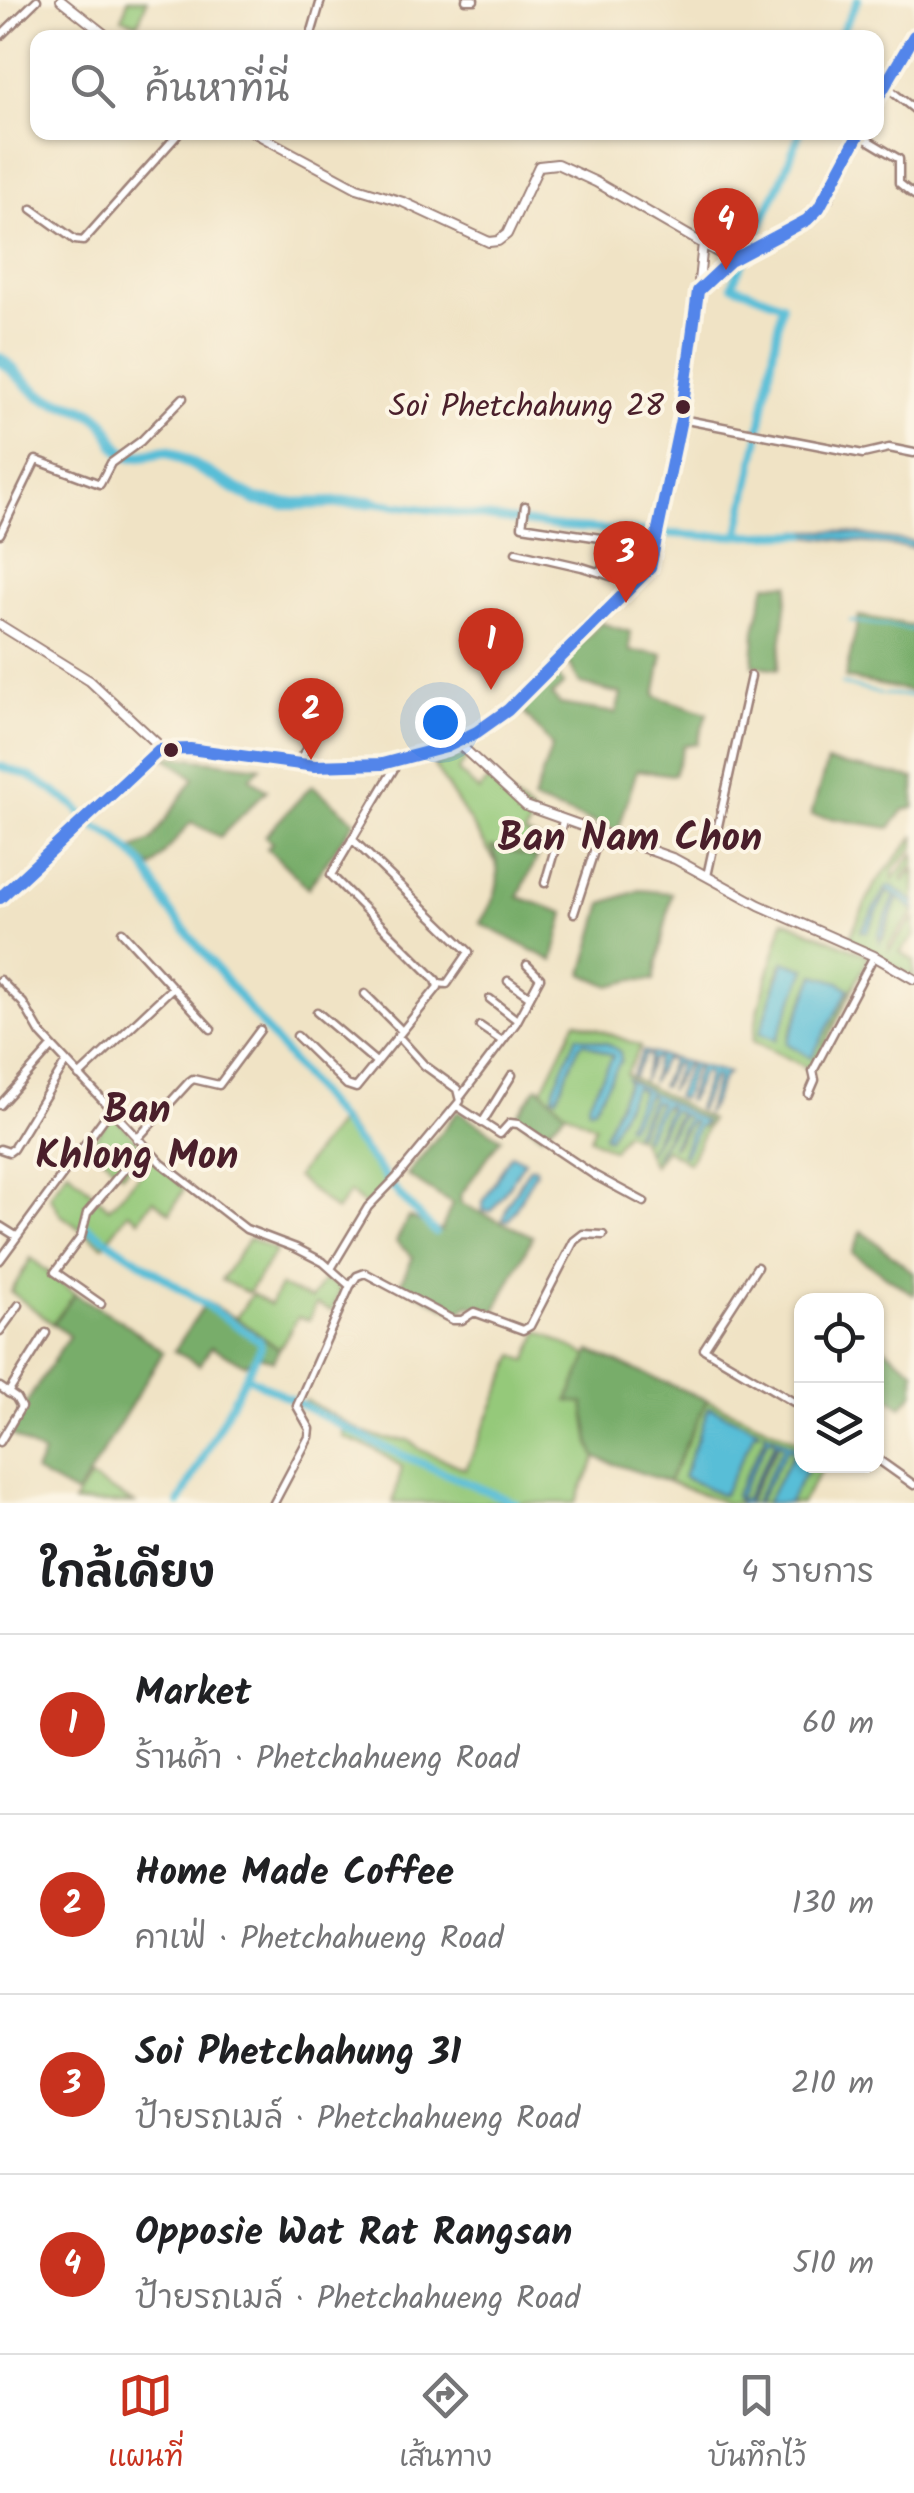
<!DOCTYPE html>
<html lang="th">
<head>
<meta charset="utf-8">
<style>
  body { margin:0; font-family:Kalam,"Playpen Sans Thai",sans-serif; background:#f2f2f2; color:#202124 }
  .controls { position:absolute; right:30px; bottom:30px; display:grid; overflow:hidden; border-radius:20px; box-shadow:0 2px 8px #0004 }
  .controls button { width:90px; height:90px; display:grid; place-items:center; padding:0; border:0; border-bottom:2px solid #e0e0e0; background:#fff; color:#202124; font:50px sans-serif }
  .you { position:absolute; left:440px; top:722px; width:35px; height:35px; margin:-25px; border:8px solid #fff; border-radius:50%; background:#1a73e8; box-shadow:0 0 0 15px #1a73e833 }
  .badge { display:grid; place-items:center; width:65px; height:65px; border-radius:50%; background:#c8321e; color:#fff; font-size:32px; font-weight:700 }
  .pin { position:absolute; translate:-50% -82px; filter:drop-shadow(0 2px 5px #0008) }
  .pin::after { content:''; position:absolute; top:52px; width:35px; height:30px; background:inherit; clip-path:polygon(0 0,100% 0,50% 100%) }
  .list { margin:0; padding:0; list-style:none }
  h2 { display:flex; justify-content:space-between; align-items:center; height:130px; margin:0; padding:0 40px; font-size:42px }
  h2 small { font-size:32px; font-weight:400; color:#757577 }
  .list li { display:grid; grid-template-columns:65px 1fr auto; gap:30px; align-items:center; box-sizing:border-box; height:180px; padding:0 40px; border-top:2px solid #e0e0e0 }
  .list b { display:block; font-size:38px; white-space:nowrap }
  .list p { margin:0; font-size:32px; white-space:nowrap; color:#757577 }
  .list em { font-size:32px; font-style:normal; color:#757577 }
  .icon { flex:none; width:55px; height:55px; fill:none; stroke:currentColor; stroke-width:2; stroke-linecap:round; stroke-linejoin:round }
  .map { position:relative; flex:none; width:914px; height:1503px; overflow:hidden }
  .search { position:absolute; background:#fff; box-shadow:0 2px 8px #0004; left:30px; right:30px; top:30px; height:110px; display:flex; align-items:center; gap:25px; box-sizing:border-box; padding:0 35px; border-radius:20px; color:#757577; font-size:38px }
  .sheet { height:850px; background:#fff }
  nav { display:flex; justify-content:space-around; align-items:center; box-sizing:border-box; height:140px; border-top:2px solid #e0e0e0; background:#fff; font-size:28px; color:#757577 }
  nav a { display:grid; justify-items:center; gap:5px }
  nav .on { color:#c8321e }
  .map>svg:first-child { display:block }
  .green { fill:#95c97a; stroke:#707452; stroke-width:2.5; fill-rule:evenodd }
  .forest { fill:#78ad6a; stroke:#61664a; stroke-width:2.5 }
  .water { fill:#59bed7; stroke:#526e81; stroke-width:2.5; fill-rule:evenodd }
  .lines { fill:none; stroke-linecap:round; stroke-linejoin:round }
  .stream { stroke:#59bed7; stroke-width:2.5 }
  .canal { stroke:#59bed7; stroke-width:8 }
  .river { stroke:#59bed7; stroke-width:12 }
  .minor-casing { stroke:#9d8178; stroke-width:11 }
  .tertiary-casing { stroke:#9d8178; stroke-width:12 }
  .secondary-casing { stroke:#9d8178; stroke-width:14 }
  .minor { stroke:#fff; stroke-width:6 }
  .tertiary { stroke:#fff; stroke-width:8 }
  .secondary { stroke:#fff; stroke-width:9 }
  .bus-1-casing { stroke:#fcf5e5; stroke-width:20 }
  .bus-1 { stroke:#5385ea; stroke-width:12 }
  .bus-dot { fill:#4a1f2b; stroke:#fcf5e5; stroke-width:4 }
  .labels { text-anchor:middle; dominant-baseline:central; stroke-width:8; stroke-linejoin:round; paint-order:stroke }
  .bus-label { font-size:32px; fill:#4a1f2b; stroke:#fcf5e5; text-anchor:end }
  .quarter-label { font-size:40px; font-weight:bold; fill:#4a1f2b; stroke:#fcf5e5 }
</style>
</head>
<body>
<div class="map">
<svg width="914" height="1503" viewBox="0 0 914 1503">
  <rect width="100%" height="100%" fill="#fcf5e5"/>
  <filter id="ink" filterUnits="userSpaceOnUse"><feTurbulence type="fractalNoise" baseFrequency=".01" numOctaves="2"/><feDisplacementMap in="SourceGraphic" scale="20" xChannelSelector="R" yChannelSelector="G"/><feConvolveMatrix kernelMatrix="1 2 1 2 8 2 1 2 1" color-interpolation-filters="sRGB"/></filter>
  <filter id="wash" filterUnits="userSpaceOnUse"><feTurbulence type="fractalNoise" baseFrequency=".0048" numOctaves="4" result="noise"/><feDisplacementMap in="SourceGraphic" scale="40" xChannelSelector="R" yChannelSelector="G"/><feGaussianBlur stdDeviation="2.25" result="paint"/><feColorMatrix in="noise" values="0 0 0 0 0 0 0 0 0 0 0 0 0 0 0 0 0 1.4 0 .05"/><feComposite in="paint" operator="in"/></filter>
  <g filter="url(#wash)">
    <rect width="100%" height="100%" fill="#f0e3c5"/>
    <!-- green -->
    <path class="green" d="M128,0H147L138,24L122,18Z
      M464,756L466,760L458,771L479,791L489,779L535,815L525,834L542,841L537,858L493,847L499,867L434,766Z
      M914,837V847L893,870V879L914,853V864L902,878L904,881L914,869V902L892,886L888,887L861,931H868L887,891L895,896L883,939L898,897L913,907L914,912L889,944V950L914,918V937L900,952L914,961V977L848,940L875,884Z
      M784,920L869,956L812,1070L753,1041L758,1011ZM781,965L806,969L776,1039L761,1033ZM815,975L849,989L819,1043L789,1036Z
      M576,1021L641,1046L626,1074L710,1120L689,1163L665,1149L653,1166L640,1139L625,1132L613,1150L590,1138L595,1126L566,1112L542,1090ZM629,1079L704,1126H699L682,1154L694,1122L690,1120L674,1148L688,1117L682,1114L655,1155L679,1113L673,1110L648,1152L669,1108L663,1106L643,1138L660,1103L654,1100L638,1134L652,1097L648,1094L629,1126L642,1091L635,1086L608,1137H605Z
      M112,1114L184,1189L170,1213L153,1200L139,1220L128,1212L103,1246L61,1215L50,1196L68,1170L109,1208L145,1169L136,1159L122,1174L90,1146Z
      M340,1120H343L390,1180L365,1206L350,1192L336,1211L296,1177Z
      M249,1238L276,1251L248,1293L221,1280Z
      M31,1258L75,1294L53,1324L11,1292Z
      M324,1280L341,1288L332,1311L316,1304L309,1320L298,1317L279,1349L236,1318L252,1294L270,1305L280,1286L311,1299Z
      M539,1331L588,1356L568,1400L584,1402L590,1443L596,1458L575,1503H393L402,1467L374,1449L343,1437V1429L300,1406L306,1400L364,1433L386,1439L409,1440L421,1450L466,1469L515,1355L527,1361Z
      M707,1400L801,1442V1449L765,1432L766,1436L735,1496L740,1503H725L668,1482ZM709,1411L759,1432H755L723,1495L683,1477Z
      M772,1438L776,1441L745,1499H738L768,1440Z
      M780,1442L785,1446L755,1503H747Z
      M788,1447L795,1450L766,1503H757Z
      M809,1466H824L801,1503H788Z
      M90,1478L134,1503H73Z"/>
    <!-- forest -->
    <path class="forest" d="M766,584H789L778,669L753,665L755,630Z
      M859,616L914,626V692L845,678Z
      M601,623L630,632V651L663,654L655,696L707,713L697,744L684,745L674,775L637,770L618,831L533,801L552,746L521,709L553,671L564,684L552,695L560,704L616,713L621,694L580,684L567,658Z
      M163,755L261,767L250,778L267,790L220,837L191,822L152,868L132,850L152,840L194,778Z
      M827,762L914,778V808L904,810L890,828L811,815Z
      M312,785L355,821L308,888L267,848L272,843L265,836Z
      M492,847L537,858L518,897L565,913L553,961L480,923C498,896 503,878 492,847Z
      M640,890L672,893L654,980H633L610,986L583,974L603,903Z
      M538,1086L566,1112L542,1135L516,1116Z
      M458,1111L501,1138L460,1196L461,1204L533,1236L495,1311L469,1305L457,1313L400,1284L413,1257L396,1242L408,1217L441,1231L452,1204L407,1175Z
      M862,1231L914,1273V1295L852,1253Z
      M75,1294L120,1320L163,1352L77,1495L35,1472L43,1455L10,1434L25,1405L69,1336L53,1324Z
      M206,1302L236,1318L279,1349L273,1361L259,1356L244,1364L211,1347L200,1365L174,1351Z
      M877,1342L914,1370V1393L901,1407L880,1390L877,1394Z
      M590,1351L707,1400L668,1482L596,1458L590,1443L584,1403L568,1401Z"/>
    <!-- water -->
    <path class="water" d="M798,531H834L914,542V548L797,535Z
      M892,886L914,902V910L898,897L880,942L878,934L895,896L891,892H887L867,932L861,931L887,887Z
      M784,961L806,969L776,1040L760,1033Z
      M815,975L839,982L849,989L811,1058L787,1043Z
      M577,1036L608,1044L620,1052L621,1060L594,1108L589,1109L588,1104L613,1056L584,1042L579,1046L557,1097L553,1096L554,1088Z
      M643,1051L728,1073C716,1081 718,1102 706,1113L717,1077H713L699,1110L697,1108L708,1075L706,1072L702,1073L690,1100L687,1101L698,1067L693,1069L682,1099L675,1097L689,1065H685L669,1091L679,1064H674L663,1087L661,1086L671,1062L668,1058L663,1061L651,1083L657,1058L652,1059L643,1081L650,1055H645L634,1076L632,1075Z
      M627,1079L705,1122L698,1127L685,1155L682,1154L694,1122L691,1120L671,1148L687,1118L682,1115L654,1159L679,1114L673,1110L648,1153L669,1108L667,1105L663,1106L645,1139L642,1137L659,1103L654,1101L637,1134L634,1133L652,1097L648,1094L629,1127L626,1125L642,1092L635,1087L608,1138L604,1135L628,1083Z
      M511,1154L525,1161L492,1211H483V1202Z
      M530,1167H535L536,1171L509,1220H503L508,1203Z
      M709,1407L760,1430L755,1432L723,1495L683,1477Z
      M765,1432L801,1449L802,1466H809L788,1503H766L795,1451L788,1448L757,1503H754L784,1446L778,1443L747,1500L749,1503H740L735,1496L766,1437ZM772,1438L776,1442L745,1499H738L768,1440Z"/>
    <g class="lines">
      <!-- stream -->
      <path class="stream" d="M850,621L914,630
        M842,684L880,694L914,696"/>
      <!-- canal -->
      <path class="canal" d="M838,38L858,0
        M760,429L782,304L732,285L782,179L800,132
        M372,502L561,527L704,536L805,534
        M739,533L759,437
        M0,766L29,776L46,786L75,806L89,823L115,837L144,865L169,910L402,1198L435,1232
        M86,1226L260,1341L261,1347L179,1503
        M246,1376L379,1445L515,1503"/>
      <!-- river -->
      <path class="river" d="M0,359C14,369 27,387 42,396C57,404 88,407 100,419C112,429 112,450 129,455C140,459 156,451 168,451L256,500L285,504L372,502"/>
    </g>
  </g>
  <g filter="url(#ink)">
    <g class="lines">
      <defs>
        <path id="minor" d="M466,0H474
          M0,36L37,0
          M310,38L321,0
          M885,86L914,109
          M859,135L899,159V183L914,195
          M32,209L75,240L83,241L180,132
          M681,419L863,454L889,448L914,453
          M525,506L522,526L607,539L602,572
          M0,534L36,460L100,484L111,463L141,441L183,398
          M516,552L582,567L636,584
          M296,764L332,714
          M352,839L469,952L447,984L438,983
          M707,876L751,676
          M545,883L563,821
          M574,913L600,833
          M122,932L211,1029
          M0,980L23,1003L41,1034L161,1163L246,1229L296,1248L323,1262L350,1286L297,1406L310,1429L309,1437L274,1503
          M508,981L530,997
          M365,994L401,1030
          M490,999L517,1020
          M317,1012L376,1062
          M480,1026L502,1041
          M297,1036L347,1085L356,1088L438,987L436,980L331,875L398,762
          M79,1076L171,989
          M809,1094L815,1080L813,1071L874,956
          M461,1096L516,1023L540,978L527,965
          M0,1105L52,1047
          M457,1106L500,1134L510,1123L518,1124L594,1175L644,1202
          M482,1123L512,1075
          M137,1139L189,1082L193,1079L219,1085L260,1030
          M0,1149L9,1152L13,1149L66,1062
          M0,1226L16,1236
          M0,1260L111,1109
          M332,1267L368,1207L397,1177L460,1101L457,1089L424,1065L398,1036
          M757,1267L704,1349L802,1407
          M350,1286L357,1276L365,1273L453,1320H462L474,1312L523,1330L530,1326L574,1241L583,1234L603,1235
          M101,1304L55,1272L81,1237L87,1213L144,1146
          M0,1331L19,1305
          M0,1387L16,1398L21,1407L0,1442
          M8,1393L46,1333
          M876,1458L914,1485"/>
        <path id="tertiary" d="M61,0L109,38
          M253,132L357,188L403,202L489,242L498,241L507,234L539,166L557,164L596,182L731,260
          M698,291L703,243
          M0,625L90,681L163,749
          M459,744L526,806L675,859L759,905L874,956L914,979"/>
        <path id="secondary" d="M876,102L914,36
          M0,898L159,750C185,745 217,754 243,758C343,773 426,776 508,710L650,568L656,549L681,419L698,291L717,270L731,260L807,220L828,198L860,132"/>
      </defs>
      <!-- minor casing -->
      <use href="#minor" class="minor-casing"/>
      <!-- tertiary casing -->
      <use href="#tertiary" class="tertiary-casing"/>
      <!-- secondary casing -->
      <use href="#secondary" class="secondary-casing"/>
      <!-- minor -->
      <use href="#minor" class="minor"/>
      <!-- tertiary -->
      <use href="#tertiary" class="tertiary"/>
      <!-- secondary -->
      <use href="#secondary" class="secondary"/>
      <defs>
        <path id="bus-1" d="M876,101L914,36
          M732,260L807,220L819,208L860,132
          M0,898L159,750L190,749L315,766L382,764L446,747L477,732L508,710L650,568L681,419L698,291L731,260"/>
      </defs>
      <!-- bus-1 casing -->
      <use href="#bus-1" class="bus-1-casing"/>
      <!-- bus-1 -->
      <use href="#bus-1" class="bus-1"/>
    </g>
  </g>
  <!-- markers -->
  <g class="bus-dot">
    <circle cx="683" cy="407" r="9"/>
    <circle cx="171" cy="750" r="9"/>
  </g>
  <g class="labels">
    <!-- bus labels -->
    <g class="bus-label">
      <text x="664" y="407">Soi Phetchahung 28</text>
    </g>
    <!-- quarter labels -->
    <g class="quarter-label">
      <text x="630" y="839">Ban Nam Chon</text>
      <text x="137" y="1111">Ban<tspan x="137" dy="46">Khlong Mon</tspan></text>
    </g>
  </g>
</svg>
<div class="controls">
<button><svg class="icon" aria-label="locate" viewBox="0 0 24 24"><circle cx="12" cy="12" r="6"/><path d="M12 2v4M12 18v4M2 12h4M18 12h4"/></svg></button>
<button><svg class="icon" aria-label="layers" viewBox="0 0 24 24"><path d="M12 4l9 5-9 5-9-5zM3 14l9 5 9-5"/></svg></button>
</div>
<div class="you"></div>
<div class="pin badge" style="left:491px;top:690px">1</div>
<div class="pin badge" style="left:311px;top:760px">2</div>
<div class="pin badge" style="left:626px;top:603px">3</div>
<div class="pin badge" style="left:726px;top:270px">4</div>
<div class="search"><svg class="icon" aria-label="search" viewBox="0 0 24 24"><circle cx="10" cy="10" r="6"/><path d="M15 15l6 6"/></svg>ค้นหาที่นี่</div>
</div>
<section class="sheet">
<h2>ใกล้เคียง<small>4 รายการ</small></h2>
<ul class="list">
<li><span class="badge">1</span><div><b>Market</b><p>ร้านค้า · Phetchahueng Road</p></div><em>60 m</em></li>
<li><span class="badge">2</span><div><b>Home Made Coffee</b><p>คาเฟ่ · Phetchahueng Road</p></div><em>130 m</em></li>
<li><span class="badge">3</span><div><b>Soi Phetchahung 31</b><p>ป้ายรถเมล์ · Phetchahueng Road</p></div><em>210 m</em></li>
<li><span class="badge">4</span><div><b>Opposie Wat Rat Rangsan</b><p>ป้ายรถเมล์ · Phetchahueng Road</p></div><em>510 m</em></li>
</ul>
</section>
<nav>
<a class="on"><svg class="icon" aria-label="map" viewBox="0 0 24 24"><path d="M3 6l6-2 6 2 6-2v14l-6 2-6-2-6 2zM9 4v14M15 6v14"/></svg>แผนที่</a>
<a><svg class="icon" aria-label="directions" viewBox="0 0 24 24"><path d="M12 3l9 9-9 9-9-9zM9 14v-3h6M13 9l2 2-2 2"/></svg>เส้นทาง</a>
<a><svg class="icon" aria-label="saved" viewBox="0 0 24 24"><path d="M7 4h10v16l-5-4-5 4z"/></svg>บันทึกไว้</a>
</nav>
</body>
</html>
